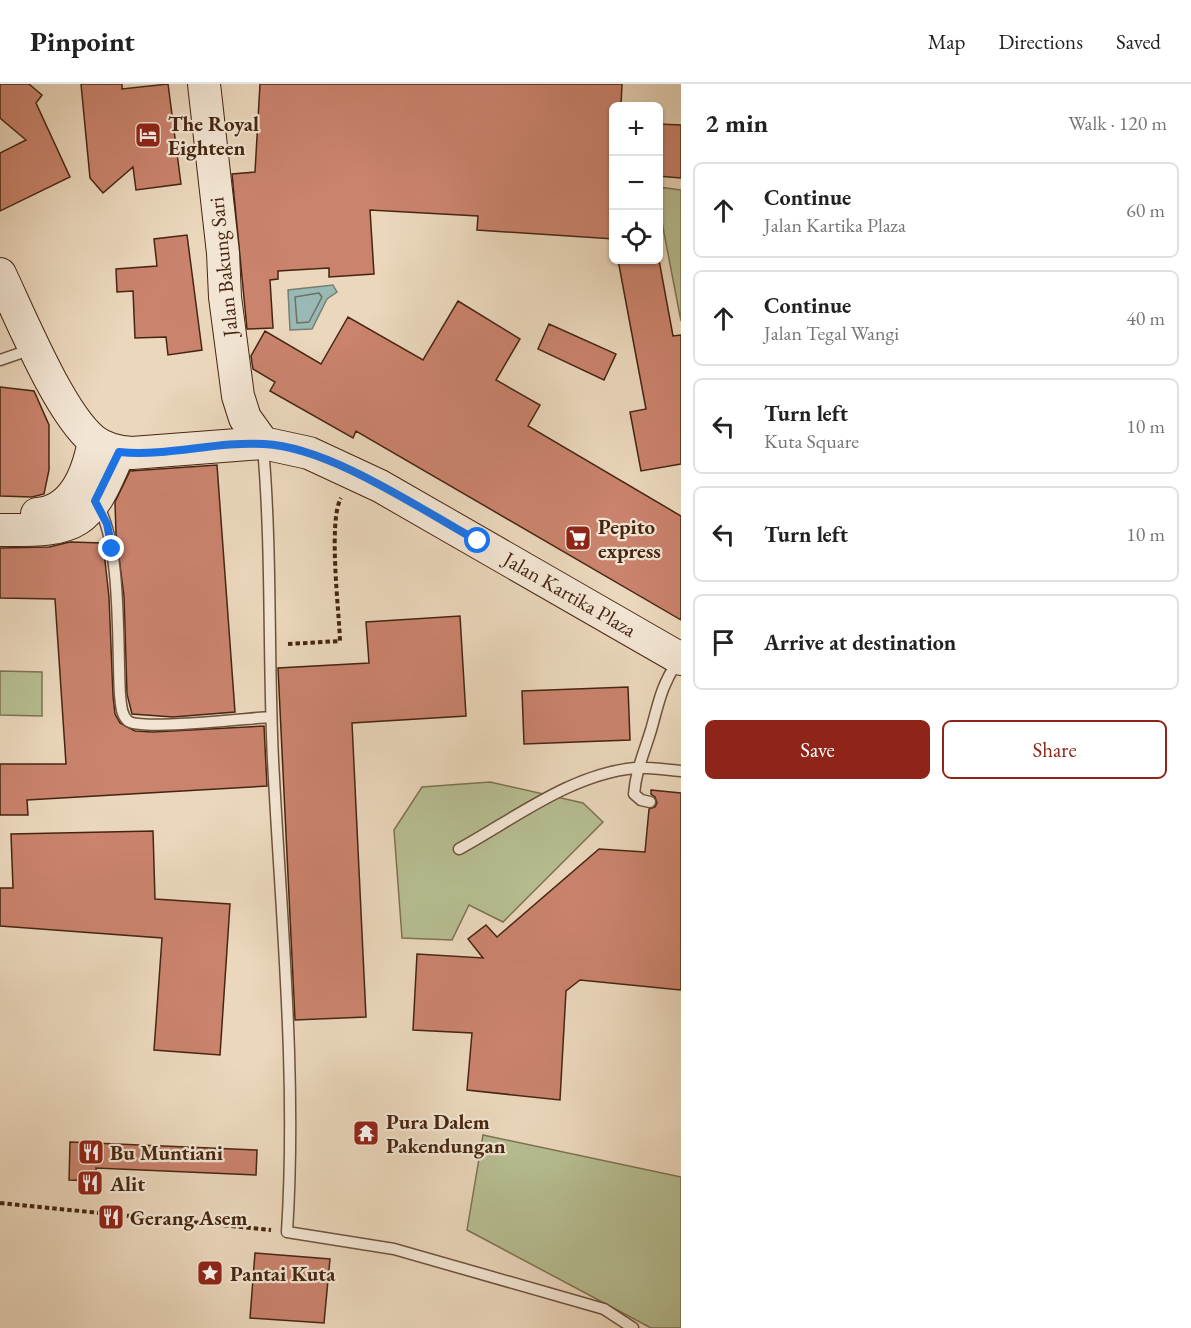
<!DOCTYPE html>
<html lang="en">
<head>
<meta charset="utf-8">
<style>
  body { margin:0; font-family:"EB Garamond",serif; background:#f2f2f2; color:#222 }
  .controls { position:absolute; right:18px; top:18px; display:grid; overflow:hidden; border-radius:9px; box-shadow:0 2px 4px #0004 }
  .controls button { width:54px; height:54px; display:grid; place-items:center; padding:0; border:0; border-bottom:2px solid #e0e0e0; background:#fff; color:#222; font:30px sans-serif }
  .stop { position:absolute; width:18px; height:18px; margin:-14px; border:4px solid #1a73e8; border-radius:50%; background:#fff }
  .stop.end { background:#1a73e8; border-color:#fff; box-shadow:0 2px 6px #0008 }
  .list { margin:0; padding:0; list-style:none }
  h2 { display:flex; justify-content:space-between; align-items:center; height:78px; margin:0; padding:0 24px; font-size:26px }
  h2 small { font-size:20px; font-weight:400; color:#767676 }
  .list li { display:grid; grid-template-columns:39px 1fr auto; gap:18px; align-items:center; box-sizing:border-box; height:96px; margin:0 12px 12px; padding:0 12px; border:2px solid #e0e0e0; border-radius:9px }
  .list b { display:block; font-size:22px; white-space:nowrap }
  .list p { margin:0; font-size:20px; white-space:nowrap; color:#767676 }
  .list em { font-size:20px; font-style:normal; color:#767676 }
  .actions { display:flex; gap:12px; padding:18px 24px }
  .actions a { flex:1; padding:14px 0; border:2px solid #8f2418; border-radius:9px; text-align:center; font-size:21px; color:#8f2418 }
  .actions .main { background:#8f2418; color:#fff }
  .icon { flex:none; width:33px; height:33px; fill:none; stroke:currentColor; stroke-width:2; stroke-linecap:round; stroke-linejoin:round }
  .map { position:relative; flex:none; width:681px; height:1244px; overflow:hidden }
  header { display:flex; align-items:center; gap:36px; box-sizing:border-box; height:84px; padding:0 30px; background:#fff; border-bottom:2px solid #e0e0e0 }
  header strong { font-size:28px }
  nav { display:flex; gap:33px; margin-inline-start:auto; font-size:21px }
  main { display:flex }
  aside { flex:1; background:#fff }
  .map>svg:first-child { display:block }
  .green { fill:#b6be92; stroke:#7e7252; stroke-width:1.5 }
  .water { fill:#98b9b4; stroke:#777e73; stroke-width:1.5 }
  .lines { fill:none; stroke-linecap:round; stroke-linejoin:round }
  .shore { stroke:#6f7062; stroke-width:1.5 }
  .building { fill:#ca836d; stroke:#462611; stroke-width:1.5 }
  .service-casing { stroke:#6f523c; stroke-width:13 }
  .secondary-casing { stroke:#462611; stroke-width:34 }
  .path { stroke:#462611; stroke-width:4; stroke-dasharray:4.5 3; stroke-linecap:butt }
  .service { stroke:#f2e5d3; stroke-width:10 }
  .secondary { stroke:#f2e5d3; stroke-width:32 }
  .route { stroke:#1a73e8; stroke-width:8 }
  .labels { text-anchor:middle; dominant-baseline:central; stroke-width:4.5; stroke-linejoin:round; paint-order:stroke }
  .poi-label { font-size:21px; font-weight:bold; fill:#462611; stroke:#f2e5d3; text-anchor:start }
  .street-label { font-size:21px; fill:#462611; stroke:#f2e5d3 }
</style>
</head>
<body>
<header>
<strong>Pinpoint</strong>
<nav><a>Map</a><a>Directions</a><a>Saved</a></nav>
</header>
<main>
<div class="map">
<svg width="681" height="1244" viewBox="0 0 681 1244">
  <rect width="100%" height="100%" fill="#ebd7bc"/>
  <filter id="stains"><feTurbulence type="fractalNoise" baseFrequency=".00333" numOctaves="4"/><feColorMatrix values="0 0 0 0 .2 0 0 0 0 .09 0 0 0 0 .02 0 0 0 .5 -.17"/></filter>
  <radialGradient id="worn" r=".72"><stop offset=".6" stop-color="#630" stop-opacity="0"/><stop offset="1" stop-color="#630" stop-opacity=".3"/></radialGradient>
  <!-- green -->
  <path class="green" d="M659,103L681,106V237L659,123Z
    M0,587L42,588V632L0,631Z
    M490,698L583,719L603,738L503,838L469,821L452,856L402,854L394,746L422,703Z
    M483,1051L681,1093V1244H651L467,1146Z"/>
  <!-- water -->
  <path class="water" d="M333,201L337,208L327,215L312,245L290,246L288,206Z"/>
  <g class="lines">
    <!-- shore -->
    <path class="shore" d="M319,209L322,213L309,238L297,239L295,213Z"/>
  </g>
  <!-- building -->
  <path class="building" d="M0,0H29L42,11L36,19L70,93L0,127V69L26,56L0,34Z
    M81,0H122V5L168,0L181,100L136,106L133,83L103,109L90,94Z
    M260,0H622L621,22H614V155L477,146L478,132L370,126L374,190L329,193V184L278,187V195L270,196L273,244L247,245L232,90L255,88Z
    M658,40L681,41V94L658,92Z
    M187,151L202,266L168,271L166,253L135,254L133,207L117,208L116,185L157,182L154,155Z
    M618,176H659L673,252L681,251V380L641,387L630,328L646,325Z
    M458,217L520,255L496,296L540,321L528,342L681,432V536L356,347L353,354L270,307L275,298L253,285L251,272L265,247L321,280L348,233L423,276Z
    M549,240L616,270L604,296L538,265Z
    M0,303L34,307L49,341V386L44,410L32,413L0,412Z
    M217,381L235,628L173,633L132,630L127,610L124,512L116,450L115,418L130,387Z
    M70,458L103,459L109,513L113,612L115,630L120,639L135,647L153,648L264,642L267,702L27,716L28,731H0V680H66L55,515L0,514V464L49,463Z
    M460,532L466,632L352,639L366,933L295,936L278,584L369,579L366,538Z
    M628,603L630,656L524,660L522,607Z
    M651,706L681,709V906L580,896L566,907L560,1016L467,1006L472,949L413,946L417,870L483,874L468,855L486,841L497,853L599,765L645,768L649,725L655,723L657,719L655,713L651,710Z
    M153,747L155,815L230,820L220,971L154,966L162,854L0,842V804H13L11,750Z
    M70,1058L257,1066L256,1091L96,1084V1097L69,1096Z
    M255,1169L330,1175L324,1239L250,1234Z"/>
  <g class="lines">
    <defs>
      <path id="service" d="M0,276L32,265
        M263,363C272,467 268,572 273,676C281,832 297,991 287,1148L394,1165L604,1225L633,1244
        M97,420C122,460 117,562 120,611C121,620 121,631 128,637C141,647 249,634 271,633
        M650,718L641,716L634,710C636,686 644,669 651,646C659,618 661,602 678,577
        M459,765C514,735 571,690 635,684C650,683 666,686 681,687"/>
      <path id="secondary" d="M204,0L223,169L225,213L238,312L245,334L263,359
        M0,190C20,232 59,328 93,356C104,365 119,368 132,369L263,359L309,369L380,402L681,575
        M37,430C74,428 88,389 94,357
        M0,446C80,447 88,442 119,368"/>
    </defs>
    <!-- service casing -->
    <use href="#service" class="service-casing"/>
    <!-- secondary casing -->
    <use href="#secondary" class="secondary-casing"/>
    <!-- path -->
    <path class="path" d="M288,560L340,557C339,526 328,437 341,414
      M0,1119L271,1146"/>
    <!-- service -->
    <use href="#service" class="service"/>
    <!-- secondary -->
    <use href="#secondary" class="secondary"/>
  </g>
  <g class="lines">
    <!-- route -->
    <path class="route" d="M112,465L107,440L95,417L119,368C168,373 216,357 264,360C330,363 420,425 478,457"/>
  </g>
  <!-- icons -->
  <defs>
    <symbol id="hotel-square" viewBox="-11 -11 22 22"><rect x="-9" y="-9" width="18" height="18" rx="4" fill="#8f2418" stroke="#f2e5d3"/><path d="M-6-4.5h1.5V1H6V5H4.5V3h-9V5H-6ZM-4 0a1.8 1.8 0 1 1 3.6 0ZM.5 0V-2.5h3Q6-2.5 6 0Z" fill="#fff"/></symbol>
    <symbol id="supermarket-square" viewBox="-11 -11 22 22"><rect x="-9" y="-9" width="18" height="18" rx="4" fill="#8f2418" stroke="#f2e5d3"/><path d="M-6-5.5h2.5l.6 2H6L4.5 2H-2.5L-4.4-4H-6ZM-1.5 3.2a1.3 1.3 0 1 0 .1 0ZM3 3.2a1.3 1.3 0 1 0 .1 0Z" fill="#fff"/></symbol>
    <symbol id="temple-square" viewBox="-11 -11 22 22"><rect x="-9" y="-9" width="18" height="18" rx="4" fill="#8f2418" stroke="#f2e5d3"/><path d="M0-6L5-2H3V0L6.5 2.5H4V6H1.5V3h-3V6H-4V2.5H-6.5L-3 0V-2H-5Z" fill="#fff"/></symbol>
    <symbol id="restaurant-square" viewBox="-11 -11 22 22"><rect x="-9" y="-9" width="18" height="18" rx="4" fill="#8f2418" stroke="#f2e5d3"/><path d="M-5-6h1v4h1v-4h1v4h1v-4h1v5L-1.5 .5V6h-2V.5L-5-1ZM5-6V6H3V1.5H1.5Q1.5-4 5-6Z" fill="#fff"/></symbol>
    <symbol id="sight-square" viewBox="-11 -11 22 22"><rect x="-9" y="-9" width="18" height="18" rx="4" fill="#8f2418" stroke="#f2e5d3"/><path d="M0-6L1.8-2.2L6-1.7L2.9 1.2L3.7 5.4L0 3.3L-3.7 5.4L-2.9 1.2L-6-1.7L-1.8-2.2Z" fill="#fff"/></symbol>
  </defs>
  <g fill-rule="evenodd">
    <use href="#hotel-square" x="133" y="36" width="30" height="30"/>
    <use href="#supermarket-square" x="563" y="439" width="30" height="30"/>
    <use href="#temple-square" x="351" y="1034" width="30" height="30"/>
    <use href="#restaurant-square" x="76" y="1053" width="30" height="30"/>
    <use href="#restaurant-square" x="75" y="1084" width="30" height="30"/>
    <use href="#restaurant-square" x="96" y="1118" width="30" height="30"/>
    <use href="#sight-square" x="195" y="1174" width="30" height="30"/>
  </g>
  <g class="labels">
    <!-- poi labels -->
    <g class="poi-label">
      <text x="168" y="39">The Royal<tspan x="168" dy="24">Eighteen</tspan></text>
      <text x="598" y="442">Pepito<tspan x="598" dy="24">express</tspan></text>
      <text x="386" y="1037">Pura Dalem<tspan x="386" dy="24">Pakendungan</tspan></text>
      <text x="110" y="1068">Bu Muntiani</text>
      <text x="110" y="1099">Alit</text>
      <text x="130" y="1133">Gerang Asem</text>
      <text x="230" y="1189">Pantai Kuta</text>
    </g>
    <!-- street labels -->
    <g class="street-label">
      <text transform="translate(223 183) rotate(-96)">Jalan Bakung Sari</text>
      <text transform="translate(570 510) rotate(30)">Jalan Kartika Plaza</text>
    </g>
  </g>
  <rect width="100%" height="100%" filter="url(#stains)"/>
  <rect width="100%" height="100%" fill="url(#worn)"/>
</svg>
<div class="controls">
<button>+</button>
<button>−</button>
<button><svg class="icon" aria-label="locate" viewBox="0 0 24 24"><circle cx="12" cy="12" r="6"/><path d="M12 2v4M12 18v4M2 12h4M18 12h4"/></svg></button>
</div>
<div class="stop" style="left:478px;top:457px"></div>
<div class="stop end" style="left:112px;top:465px"></div>
</div>
<aside>
<h2>2 min<small>Walk · 120 m</small></h2>
<ul class="list">
<li><svg class="icon" aria-label="ahead" viewBox="0 0 24 24"><path d="M12 20V5M6 11l6-6 6 6"/></svg><div><b>Continue</b><p>Jalan Kartika Plaza</p></div><em>60 m</em></li>
<li><svg class="icon" aria-label="ahead" viewBox="0 0 24 24"><path d="M12 20V5M6 11l6-6 6 6"/></svg><div><b>Continue</b><p>Jalan Tegal Wangi</p></div><em>40 m</em></li>
<li><svg class="icon" aria-label="left" viewBox="0 0 24 24"><path d="M17 20v-9H6M10 6l-5 5 5 5"/></svg><div><b>Turn left</b><p>Kuta Square</p></div><em>10 m</em></li>
<li><svg class="icon" aria-label="left" viewBox="0 0 24 24"><path d="M17 20v-9H6M10 6l-5 5 5 5"/></svg><div><b>Turn left</b></div><em>10 m</em></li>
<li><svg class="icon" aria-label="arrive" viewBox="0 0 24 24"><path d="M6 21V4h12l-3 4 3 4H6"/></svg><div><b>Arrive at destination</b></div></li>
</ul>
<div class="actions"><a class="main">Save</a><a>Share</a></div>
</aside>
</main>
</body>
</html>
